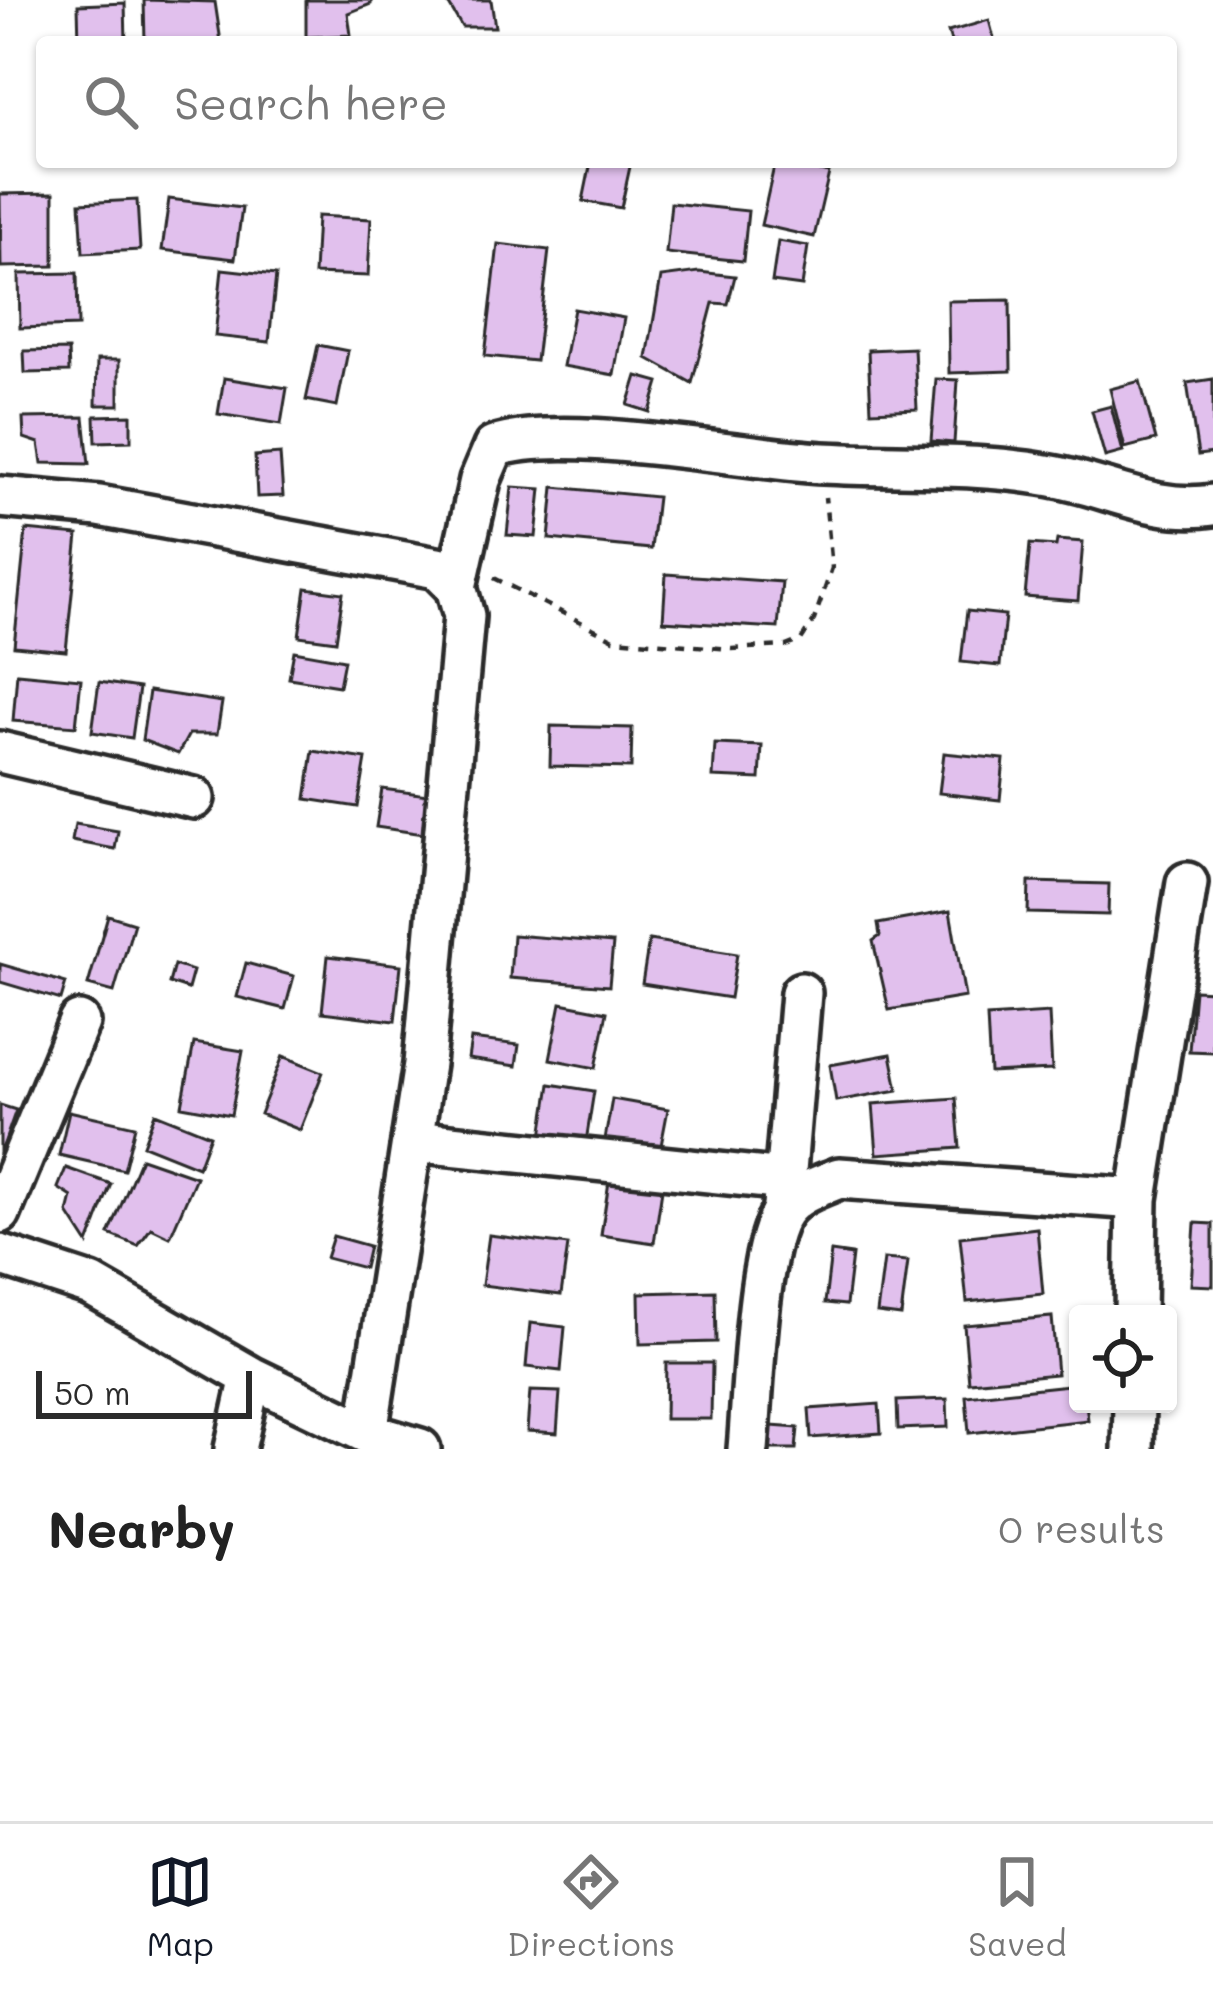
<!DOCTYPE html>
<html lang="en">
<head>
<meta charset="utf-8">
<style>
  body { margin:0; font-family:Mali,sans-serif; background:#f2f2f2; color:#222 }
  .controls { position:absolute; right:36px; bottom:36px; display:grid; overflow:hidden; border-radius:12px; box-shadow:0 3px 9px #0004 }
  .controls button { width:108px; height:108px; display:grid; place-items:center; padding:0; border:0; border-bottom:3px solid #e0e0e0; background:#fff; color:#222; font:60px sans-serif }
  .scale { position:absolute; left:36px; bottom:30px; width:216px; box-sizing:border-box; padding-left:12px; border:6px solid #2b2b2b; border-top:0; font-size:33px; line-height:42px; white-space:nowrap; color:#2b2b2b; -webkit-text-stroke:9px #fff; paint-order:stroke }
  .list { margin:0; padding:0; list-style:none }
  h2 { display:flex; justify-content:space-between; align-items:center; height:156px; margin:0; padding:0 48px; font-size:51px }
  h2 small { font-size:39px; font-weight:400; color:#767676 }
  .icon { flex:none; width:66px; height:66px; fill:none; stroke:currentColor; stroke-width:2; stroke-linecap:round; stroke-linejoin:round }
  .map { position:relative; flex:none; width:1213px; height:1449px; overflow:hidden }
  .search { position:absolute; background:#fff; box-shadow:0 3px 9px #0004; left:36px; right:36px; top:36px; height:132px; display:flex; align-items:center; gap:30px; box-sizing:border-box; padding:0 42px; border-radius:12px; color:#767676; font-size:45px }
  .sheet { height:372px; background:#fff }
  nav { display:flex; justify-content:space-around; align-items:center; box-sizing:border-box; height:168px; border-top:3px solid #e0e0e0; background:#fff; font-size:33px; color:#767676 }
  nav a { display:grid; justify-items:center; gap:6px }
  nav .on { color:#111827 }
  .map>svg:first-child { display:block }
  .building { fill:#e1c0ed; stroke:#2b2b2b; stroke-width:3 }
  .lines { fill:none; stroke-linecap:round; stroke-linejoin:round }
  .minor-casing { stroke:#2b2b2b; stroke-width:48 }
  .path { stroke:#2b2b2b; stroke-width:4.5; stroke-dasharray:9 9; stroke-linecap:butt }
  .minor { stroke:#fff; stroke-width:39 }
</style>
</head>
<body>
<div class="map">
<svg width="1213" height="1449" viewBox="0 0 1213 1449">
  <rect width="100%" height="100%" fill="#fff"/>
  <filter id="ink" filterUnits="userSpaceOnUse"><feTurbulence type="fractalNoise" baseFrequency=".00833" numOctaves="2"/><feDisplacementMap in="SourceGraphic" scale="24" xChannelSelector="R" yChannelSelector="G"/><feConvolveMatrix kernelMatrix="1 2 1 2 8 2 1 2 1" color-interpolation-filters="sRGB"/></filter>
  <g filter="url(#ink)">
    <!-- building -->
    <path class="building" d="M144,0L215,2L221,42H145Z
      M306,0H371V4L348,13L351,35L306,37Z
      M446,0H491L495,27H462Z
      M125,3L126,42H79L78,5Z
      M989,20L995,42H951L948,32Z
      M591,162H631L621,208L583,201Z
      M775,162H798L797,166L829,173L814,237L761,225Z
      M54,193V266L1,267L0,194Z
      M169,199L242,208L235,259L162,250Z
      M137,200L140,250L83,253L80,203Z
      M671,203L748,211L743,261L666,253Z
      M317,216L371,219L368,276L314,274Z
      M778,241L808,246L802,286L772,282Z
      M498,244L549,250L536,361L485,356Z
      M222,269L276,275L269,342L215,336Z
      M699,272L735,276L728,304L713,303L692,383L647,358L661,277Z
      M77,273L78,326L20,328L19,274Z
      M1010,300L1011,371L949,373L948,301Z
      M574,309L624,318L614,375L563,366Z
      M318,345L348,351L337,406L306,400Z
      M914,348L917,409L871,411L868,350Z
      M68,350L69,372L25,373L24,351Z
      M97,360H119V405H96Z
      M637,376L659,382L650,412L628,405Z
      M224,378L287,388L281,424L218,414Z
      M936,379L958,380L954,443L931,441Z
      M1213,379V453L1198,455L1187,383Z
      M1140,381L1156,440L1125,448L1110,389Z
      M1111,406L1123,452L1105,457L1092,411Z
      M131,415V441L96,442L95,416Z
      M84,417L89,464L42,463L39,443L24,438L23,418Z
      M280,454L283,496L257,497L255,456Z
      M512,487L541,489L536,537L507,535Z
      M554,487L657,497L651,549L549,539Z
      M26,530L78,535L66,651L14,646Z
      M1057,540L1083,542L1078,601L1025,597L1030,544L1056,546Z
      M666,574L782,582L778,628L663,621Z
      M306,588L343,593L336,641L299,636Z
      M967,611L1005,615L1000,666L961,662Z
      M294,651L344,660L339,686L289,678Z
      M17,673L81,679L76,726L13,721Z
      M99,682L139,688L132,738L92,732Z
      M149,691L222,702L217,734H189L178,754L142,740Z
      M551,726L632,728L631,768L550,766Z
      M715,744L762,746L760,779L713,777Z
      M313,751L366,759L358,807L306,799Z
      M944,753L1004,759L1000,800L939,793Z
      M382,789L428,795L423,834L376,827Z
      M75,824L118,831L115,849L72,841Z
      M1029,882L1109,884L1108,915L1028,913Z
      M950,911L965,997L889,1010L873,941L880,936L878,924Z
      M108,915L134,923L114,992L88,985Z
      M513,935L613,943L609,986L510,978Z
      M649,940L737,954L730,998L642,984Z
      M328,956L401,965L395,1021L322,1012Z
      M246,963L294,976L285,1009L237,997Z
      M0,964L66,983L61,1000L0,982Z
      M174,965L193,971L188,989L169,983Z
      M1194,990L1213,991V1052L1189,1051Z
      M561,1003L607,1012L596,1068L550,1059Z
      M1049,1013L1052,1070L990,1073L987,1017Z
      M471,1039L519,1045L516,1066L468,1059Z
      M194,1043L243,1051L231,1115L182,1106Z
      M891,1054L898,1090L836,1101L830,1065Z
      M283,1056L323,1072L300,1130L260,1114Z
      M550,1084L594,1091L585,1148L541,1142Z
      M956,1098L960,1148L877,1154L873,1104Z
      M612,1099L668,1109L658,1161L603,1151Z
      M0,1105L16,1110L0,1155Z
      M69,1111L135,1126L124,1170L59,1155Z
      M155,1113L210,1135L198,1167L143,1145Z
      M141,1158L196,1177L170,1237L151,1228L138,1246L109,1234Z
      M66,1168L111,1184L88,1244L68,1213L72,1197L58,1188Z
      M611,1168L664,1176L654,1243L601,1235Z
      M1195,1223L1213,1224V1286L1191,1285Z
      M1037,1228L1043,1294L967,1302L960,1237Z
      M489,1235L568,1245L561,1295L482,1285Z
      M333,1236L369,1246L364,1268L326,1258Z
      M831,1252L852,1255L846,1305L825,1303Z
      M884,1259L908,1261L901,1316L877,1313Z
      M715,1291L716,1342L640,1344L639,1293Z
      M1052,1317L1057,1374L969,1382L964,1325Z
      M530,1323L565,1327L561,1371L526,1367Z
      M666,1363H712L711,1419H665Z
      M1078,1384V1404H1086L1088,1420L969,1433L966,1396Z
      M530,1391L560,1392L557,1433L527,1431Z
      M947,1399L948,1427L898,1429L897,1401Z
      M879,1404L881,1433L811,1438L809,1409Z
      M771,1426L798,1428L796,1449H768Z"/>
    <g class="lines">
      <defs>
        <path id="minor" d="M0,497L99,506L437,568L456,587L464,616L424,1064L367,1433
          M456,587L480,480L494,447C563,422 741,459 823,463C899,467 977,462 1052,476C1108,486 1156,514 1213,505
          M0,752L194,798
          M412,1141L785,1180
          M783,1206L801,993
          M0,1213L79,1022
          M0,1255L91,1285L251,1377L367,1433L420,1449
          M1135,1314L1137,1199L1187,883
          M235,1449L251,1377
          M748,1449C753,1396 756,1249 783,1211C796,1193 820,1186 839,1178L1137,1199
          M1133,1449L1134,1404"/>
      </defs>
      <!-- minor casing -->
      <use href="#minor" class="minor-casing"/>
      <!-- path -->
      <path class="path" d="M494,578L614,639L732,649L786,646L801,640L814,620L832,568L825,497"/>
      <!-- minor -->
      <use href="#minor" class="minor"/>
    </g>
  </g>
</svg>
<div class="controls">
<button><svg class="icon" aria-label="locate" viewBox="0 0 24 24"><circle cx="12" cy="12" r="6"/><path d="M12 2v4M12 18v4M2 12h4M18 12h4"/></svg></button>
</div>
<div class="scale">50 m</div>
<div class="search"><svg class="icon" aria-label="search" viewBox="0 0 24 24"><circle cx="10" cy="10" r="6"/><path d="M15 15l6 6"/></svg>Search here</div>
</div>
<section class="sheet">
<h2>Nearby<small>0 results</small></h2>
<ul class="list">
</ul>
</section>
<nav>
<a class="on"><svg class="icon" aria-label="map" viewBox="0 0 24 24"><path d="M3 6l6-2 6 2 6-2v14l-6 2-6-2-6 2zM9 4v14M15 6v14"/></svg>Map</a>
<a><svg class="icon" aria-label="directions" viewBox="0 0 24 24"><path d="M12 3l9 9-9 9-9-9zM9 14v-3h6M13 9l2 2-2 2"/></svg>Directions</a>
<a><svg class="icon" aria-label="saved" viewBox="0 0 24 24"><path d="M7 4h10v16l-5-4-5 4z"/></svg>Saved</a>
</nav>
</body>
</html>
